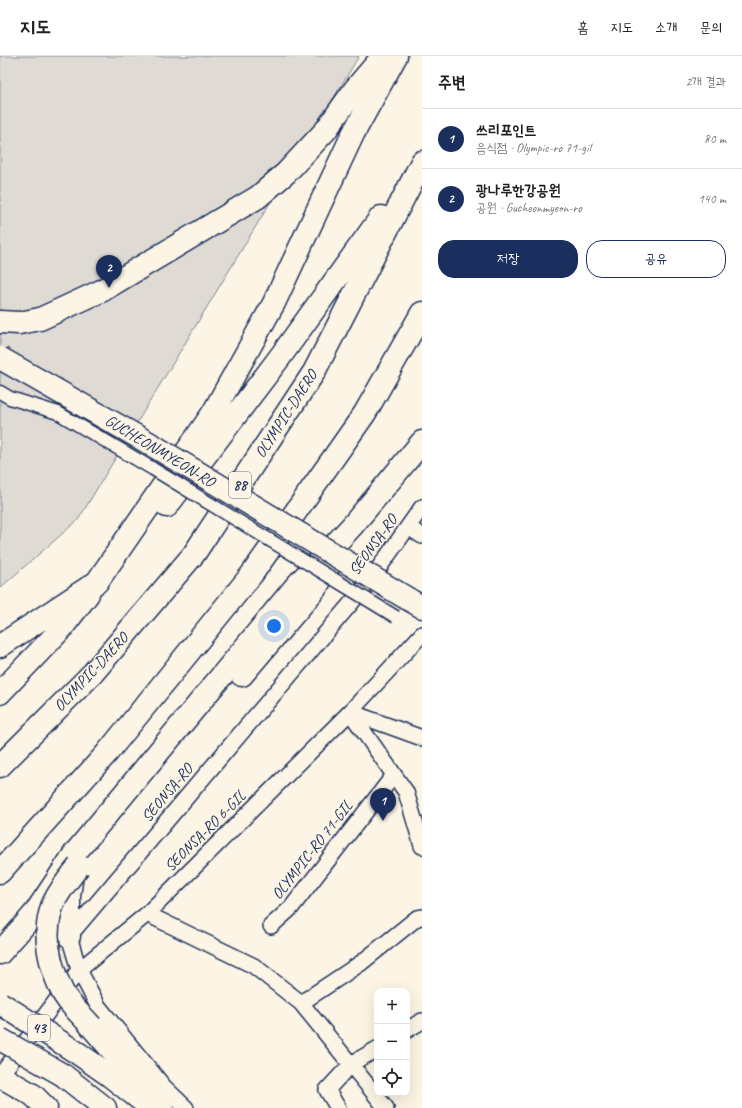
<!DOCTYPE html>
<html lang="ko">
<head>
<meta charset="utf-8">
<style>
  body { margin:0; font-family:Caveat,"Poor Story",sans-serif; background:#f2f2f2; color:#202124 }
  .controls { position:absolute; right:12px; bottom:12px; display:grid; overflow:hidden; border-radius:8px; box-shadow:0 4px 16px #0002 }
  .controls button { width:36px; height:36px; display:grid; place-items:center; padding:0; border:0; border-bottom:1px solid #e0e0e0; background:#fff; color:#202124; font:20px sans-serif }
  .you { position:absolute; left:274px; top:570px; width:14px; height:14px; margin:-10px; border:3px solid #fff; border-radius:50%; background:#1a73e8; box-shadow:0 0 0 6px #1a73e833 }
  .badge { display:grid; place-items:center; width:26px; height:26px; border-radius:50%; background:#1b2f5e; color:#fff; font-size:13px; font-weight:700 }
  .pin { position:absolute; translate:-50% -33px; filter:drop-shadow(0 1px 2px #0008) }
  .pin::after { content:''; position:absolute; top:21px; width:14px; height:12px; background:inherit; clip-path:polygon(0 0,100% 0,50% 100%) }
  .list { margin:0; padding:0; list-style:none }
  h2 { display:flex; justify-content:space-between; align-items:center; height:52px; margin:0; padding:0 16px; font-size:17px }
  h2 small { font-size:13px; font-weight:400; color:#757577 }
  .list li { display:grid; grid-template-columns:26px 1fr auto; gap:12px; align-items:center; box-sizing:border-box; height:60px; padding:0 16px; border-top:1px solid #e0e0e0 }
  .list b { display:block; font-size:15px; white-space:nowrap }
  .list p { margin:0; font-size:13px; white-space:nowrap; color:#757577 }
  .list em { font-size:13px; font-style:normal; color:#757577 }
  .actions { display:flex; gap:8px; padding:12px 16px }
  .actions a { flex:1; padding:9px 0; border:1px solid #1b2f5e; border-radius:16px; text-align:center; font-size:14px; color:#1b2f5e }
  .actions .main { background:#1b2f5e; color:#fff }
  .icon { flex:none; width:22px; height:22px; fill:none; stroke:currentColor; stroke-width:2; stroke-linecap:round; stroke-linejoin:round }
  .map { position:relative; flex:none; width:422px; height:1052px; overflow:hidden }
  header { display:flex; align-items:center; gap:24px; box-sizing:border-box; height:56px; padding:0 20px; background:#fff; border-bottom:1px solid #e0e0e0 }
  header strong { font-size:19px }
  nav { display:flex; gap:22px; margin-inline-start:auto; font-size:14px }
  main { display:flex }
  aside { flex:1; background:#fff }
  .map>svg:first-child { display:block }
  .green { fill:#dfdbd4; stroke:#7d8599 }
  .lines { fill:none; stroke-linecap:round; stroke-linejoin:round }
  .pedestrian-casing { stroke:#1b2f5e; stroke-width:15 }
  .minor-casing { stroke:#1b2f5e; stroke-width:18 }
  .secondary-casing { stroke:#1b2f5e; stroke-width:25 }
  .primary-casing { stroke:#1b2f5e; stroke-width:25 }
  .trunk-casing { stroke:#1b2f5e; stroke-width:25 }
  .pedestrian { stroke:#fcf5e5; stroke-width:12 }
  .minor { stroke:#fcf5e5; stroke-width:15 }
  .secondary { stroke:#fcf5e5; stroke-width:22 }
  .primary { stroke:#fcf5e5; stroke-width:22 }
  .trunk { stroke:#fcf5e5; stroke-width:22 }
  .pedestrian-bridge-casing { stroke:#1b2f5e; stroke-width:15; stroke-linecap:butt }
  .secondary-bridge-casing { stroke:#1b2f5e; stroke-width:25; stroke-linecap:butt }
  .primary-bridge-casing { stroke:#1b2f5e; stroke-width:25; stroke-linecap:butt }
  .trunk-bridge-casing { stroke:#1b2f5e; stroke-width:25; stroke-linecap:butt }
  .pedestrian-bridge { stroke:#fcf5e5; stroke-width:12 }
  .secondary-bridge { stroke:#fcf5e5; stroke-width:22 }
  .primary-bridge { stroke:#fcf5e5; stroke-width:22 }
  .trunk-bridge { stroke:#fcf5e5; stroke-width:22 }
  .labels { text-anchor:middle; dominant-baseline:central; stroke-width:3; stroke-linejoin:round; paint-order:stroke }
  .shield { fill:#fcf5e5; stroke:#5e6a86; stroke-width:1 }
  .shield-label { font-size:15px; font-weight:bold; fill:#1b2f5e }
  .street-label { font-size:16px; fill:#1b2f5e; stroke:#fcf5e5 }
</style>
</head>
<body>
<header>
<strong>지도</strong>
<nav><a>홈</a><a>지도</a><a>소개</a><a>문의</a></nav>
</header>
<main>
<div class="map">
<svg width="422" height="1052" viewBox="0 0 422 1052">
  <rect width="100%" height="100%" fill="#fcf5e5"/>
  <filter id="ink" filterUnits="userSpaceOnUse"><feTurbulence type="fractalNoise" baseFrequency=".025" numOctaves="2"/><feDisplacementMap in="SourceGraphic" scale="8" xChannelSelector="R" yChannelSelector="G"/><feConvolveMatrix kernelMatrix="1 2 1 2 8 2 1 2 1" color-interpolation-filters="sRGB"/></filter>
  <g filter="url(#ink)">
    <!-- green -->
    <path class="green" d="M0,0H359L78,464L0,532Z"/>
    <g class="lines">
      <defs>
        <path id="pedestrian" d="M0,336L10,342L58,357L153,413"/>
        <path id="minor" d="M408,471L422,480
          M350,656L406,736L422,790
          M350,656L422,682
          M147,858L254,910L301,947L386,1052
          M271,870L291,852L394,719
          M301,947L361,907L417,862L422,861
          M407,974L422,965
          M0,1020L79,914L147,858L350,656L422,578
          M186,1052L164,1031L98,950L79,914L69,880L369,526L422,451
          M338,1052L327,1034L351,1008L377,993"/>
        <path id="secondary" d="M408,543L422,551"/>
        <path id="primary" d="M79,998L109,1019L151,1052
          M63,1019L105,1052
          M0,1020L33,1039L46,1052"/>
        <path id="trunk" d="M0,266L19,267L40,263L101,235L258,141L286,117L326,74L355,33L383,0
          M167,450L280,301L381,161
          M0,590L97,526L213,357L274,247L353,78L396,0
          M242,619L315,533L332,505
          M0,637L61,573L88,538
          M0,710L92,618L194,498L314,316L422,106
          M0,816L107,697L252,518L365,357L422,257
          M69,880V840L73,811
          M0,897L35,857L75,797L296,530L352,470L422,386
          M91,970L162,1052"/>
      </defs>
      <!-- pedestrian casing -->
      <use href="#pedestrian" class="pedestrian-casing"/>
      <!-- minor casing -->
      <use href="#minor" class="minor-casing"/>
      <!-- secondary casing -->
      <use href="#secondary" class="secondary-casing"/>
      <!-- primary casing -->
      <use href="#primary" class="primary-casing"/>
      <!-- trunk casing -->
      <use href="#trunk" class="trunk-casing"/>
      <!-- pedestrian -->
      <use href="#pedestrian" class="pedestrian"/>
      <!-- minor -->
      <use href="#minor" class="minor"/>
      <!-- secondary -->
      <use href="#secondary" class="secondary"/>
      <!-- primary -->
      <use href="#primary" class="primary"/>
      <!-- trunk -->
      <use href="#trunk" class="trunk"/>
      <defs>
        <path id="pedestrian-bridge" d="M153,413L396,561"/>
        <path id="secondary-bridge" d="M0,302L147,386L408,543"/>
        <path id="primary-bridge" d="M0,947L79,998
          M0,983L63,1019"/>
        <path id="trunk-bridge" d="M79,810C70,821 54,841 51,854C43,881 50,910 62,935C68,948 82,959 91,970"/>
      </defs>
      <!-- pedestrian-bridge casing -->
      <use href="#pedestrian-bridge" class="pedestrian-bridge-casing"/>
      <!-- secondary-bridge casing -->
      <use href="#secondary-bridge" class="secondary-bridge-casing"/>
      <!-- primary-bridge casing -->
      <use href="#primary-bridge" class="primary-bridge-casing"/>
      <!-- trunk-bridge casing -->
      <use href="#trunk-bridge" class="trunk-bridge-casing"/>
      <!-- pedestrian-bridge -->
      <use href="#pedestrian-bridge" class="pedestrian-bridge"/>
      <!-- secondary-bridge -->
      <use href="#secondary-bridge" class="secondary-bridge"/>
      <!-- primary-bridge -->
      <use href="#primary-bridge" class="primary-bridge"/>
      <!-- trunk-bridge -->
      <use href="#trunk-bridge" class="trunk-bridge"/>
    </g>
  </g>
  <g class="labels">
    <!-- shield labels -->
    <g class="shield">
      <rect x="229" y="416" width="22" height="26" rx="3"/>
      <rect x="28" y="959" width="22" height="26" rx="3"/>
    </g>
    <g class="shield-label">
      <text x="240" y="429">88</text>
      <text x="39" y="972">43</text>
    </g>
    <!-- street labels -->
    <g class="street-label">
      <text transform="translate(286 358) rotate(-57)">OLYMPIC-DAERO</text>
      <text transform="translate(160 395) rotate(31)">GUCHEONMYEON-RO</text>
      <text transform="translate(373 489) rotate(-54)">SEONSA-RO</text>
      <text transform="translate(91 616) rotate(-47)">OLYMPIC-DAERO</text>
      <text transform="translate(167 737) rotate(-50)">SEONSA-RO</text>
      <text transform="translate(205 775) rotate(-45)">SEONSA-RO 6-GIL</text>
      <text transform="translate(312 794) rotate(-52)">OLYMPIC-RO 71-GIL</text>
    </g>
  </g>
</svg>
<div class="controls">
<button>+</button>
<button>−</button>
<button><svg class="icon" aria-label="locate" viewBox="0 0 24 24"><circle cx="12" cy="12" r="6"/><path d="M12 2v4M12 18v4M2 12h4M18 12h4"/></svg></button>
</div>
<div class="you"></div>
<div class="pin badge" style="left:383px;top:765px">1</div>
<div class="pin badge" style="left:109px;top:232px">2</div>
</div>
<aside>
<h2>주변<small>2개 결과</small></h2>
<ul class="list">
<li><span class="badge">1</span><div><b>쓰리포인트</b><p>음식점 · Olympic-ro 71-gil</p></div><em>80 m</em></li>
<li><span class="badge">2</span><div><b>광나루한강공원</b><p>공원 · Gucheonmyeon-ro</p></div><em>140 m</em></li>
</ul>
<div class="actions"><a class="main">저장</a><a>공유</a></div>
</aside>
</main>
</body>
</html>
